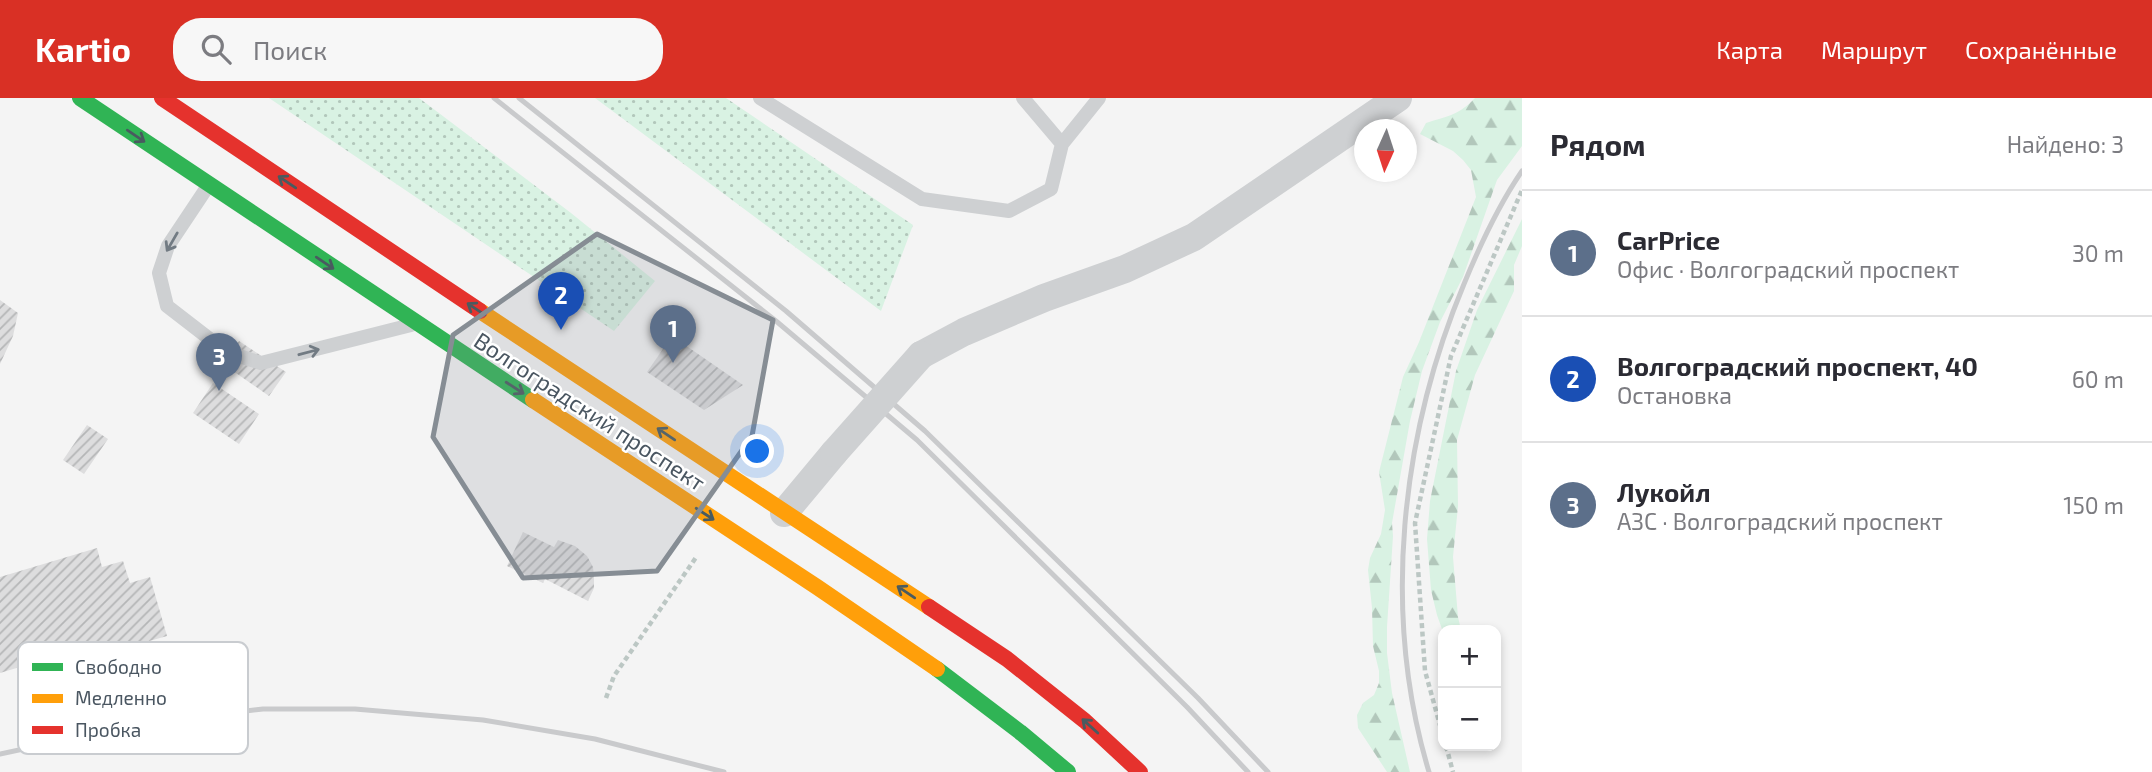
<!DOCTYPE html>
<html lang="ru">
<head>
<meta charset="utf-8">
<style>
  body { margin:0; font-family:"Exo 2",sans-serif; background:#f7f7f7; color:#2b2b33 }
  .controls { position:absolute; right:21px; bottom:21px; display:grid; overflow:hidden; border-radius:14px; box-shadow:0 4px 10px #0003 }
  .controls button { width:63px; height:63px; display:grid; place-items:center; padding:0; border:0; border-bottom:2px solid #e1e1e2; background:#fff; color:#2b2b33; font:35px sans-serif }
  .compass { position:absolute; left:1354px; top:21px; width:63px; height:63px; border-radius:50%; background:#fff; box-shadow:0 4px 10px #0003; rotate:183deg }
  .you { position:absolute; left:758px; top:354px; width:24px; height:24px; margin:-18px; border:5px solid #fff; border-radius:50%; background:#1a73e8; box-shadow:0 0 0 10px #1a73e833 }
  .badge { display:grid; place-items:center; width:46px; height:46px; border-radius:50%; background:#d93025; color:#fff; font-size:23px; font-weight:700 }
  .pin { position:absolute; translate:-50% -58px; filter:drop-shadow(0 2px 4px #0008) }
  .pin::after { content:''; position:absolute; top:37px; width:24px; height:21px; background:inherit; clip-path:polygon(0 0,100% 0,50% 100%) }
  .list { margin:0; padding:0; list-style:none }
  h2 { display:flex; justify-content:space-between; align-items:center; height:91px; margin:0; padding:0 28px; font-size:30px }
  h2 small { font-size:23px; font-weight:400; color:#7c7c81 }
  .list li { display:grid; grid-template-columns:46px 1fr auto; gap:21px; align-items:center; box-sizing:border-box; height:126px; padding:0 28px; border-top:2px solid #e1e1e2 }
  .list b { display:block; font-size:26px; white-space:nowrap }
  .list p { margin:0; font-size:23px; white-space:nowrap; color:#7c7c81 }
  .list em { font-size:23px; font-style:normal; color:#7c7c81 }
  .icon { flex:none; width:38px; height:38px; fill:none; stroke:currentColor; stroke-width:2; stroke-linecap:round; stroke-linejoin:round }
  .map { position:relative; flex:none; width:1522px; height:674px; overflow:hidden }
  header { display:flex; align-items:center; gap:42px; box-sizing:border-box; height:98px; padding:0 35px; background:#d93025; color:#fff }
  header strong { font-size:33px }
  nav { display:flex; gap:38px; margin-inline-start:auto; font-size:24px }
  .search { width:490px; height:63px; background:#f7f7f7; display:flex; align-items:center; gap:18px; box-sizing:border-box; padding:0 24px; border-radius:28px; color:#7c7c81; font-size:26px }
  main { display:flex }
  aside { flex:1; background:#fff }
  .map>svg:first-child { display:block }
  .grass { fill:url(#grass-dots) }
  .forest { fill:url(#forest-firs) }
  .building { fill:url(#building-hatch) }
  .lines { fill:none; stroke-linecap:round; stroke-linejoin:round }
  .path { stroke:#bcc7c4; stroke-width:4.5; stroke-dasharray:5 3.5; stroke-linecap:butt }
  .lane { stroke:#ced0d2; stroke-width:14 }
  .street { stroke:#ced0d2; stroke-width:28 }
  .fast { stroke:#30b455; stroke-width:16 }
  .slow { stroke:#ff9f0a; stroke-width:16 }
  .jam { stroke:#e5322d; stroke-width:16 }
  .rail { stroke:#c9cacc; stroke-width:5 }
  .street-bridge { stroke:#ced0d2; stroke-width:28 }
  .oneway { stroke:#495b60 }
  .oneway2 { stroke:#727b83 }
  .marked { fill:#868d94; fill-opacity:0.2; stroke:#868d94; stroke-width:5; stroke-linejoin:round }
  .labels { text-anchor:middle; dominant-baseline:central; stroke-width:5; stroke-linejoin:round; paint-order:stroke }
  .street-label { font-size:23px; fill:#4a5661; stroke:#fff }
  .key { fill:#fff; stroke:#c9ccd0; stroke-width:2 }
  .key-label { font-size:19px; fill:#4a5661 }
</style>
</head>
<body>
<header>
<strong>Kartio</strong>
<div class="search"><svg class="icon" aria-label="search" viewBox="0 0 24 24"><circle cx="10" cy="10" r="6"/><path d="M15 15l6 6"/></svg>Поиск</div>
<nav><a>Карта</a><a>Маршрут</a><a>Сохранённые</a></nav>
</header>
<main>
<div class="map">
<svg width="1522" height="674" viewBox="0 0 1522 674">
  <defs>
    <pattern id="grass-dots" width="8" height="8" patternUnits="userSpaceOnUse" patternTransform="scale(1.75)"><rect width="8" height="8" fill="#d9f2e3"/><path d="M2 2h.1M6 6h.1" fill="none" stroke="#b2c7bb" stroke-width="1.8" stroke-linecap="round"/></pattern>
    <pattern id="forest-firs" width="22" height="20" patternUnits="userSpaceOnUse" patternTransform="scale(1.75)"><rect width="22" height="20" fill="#d9f2e3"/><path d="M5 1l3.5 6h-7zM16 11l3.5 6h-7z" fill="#b2c7bb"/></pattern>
    <pattern id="building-hatch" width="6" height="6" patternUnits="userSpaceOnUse" patternTransform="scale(1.75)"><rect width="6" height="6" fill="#ddddde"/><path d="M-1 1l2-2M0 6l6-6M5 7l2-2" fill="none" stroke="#b5b6b7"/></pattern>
  </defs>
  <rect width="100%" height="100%" fill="#f4f4f4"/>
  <!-- grass -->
  <path class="grass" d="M269,0H419L571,115L655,183L614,233Z
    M595,0H726L913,127L881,213Z"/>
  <!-- forest -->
  <path class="forest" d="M1475,0H1522V48L1497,82L1463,179L1440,224L1422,273L1410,323L1392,425L1393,438L1387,529V555L1392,595L1410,674H1387L1358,630L1357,617L1363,605L1374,597L1379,585V573L1373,548L1372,510L1368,472L1370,460L1381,436L1385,412L1379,374L1403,279L1419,244L1476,99L1471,72L1463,62L1453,53L1420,36L1426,25C1448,18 1459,17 1475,0Z
    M1522,121V148L1514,167V193L1475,277L1457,342L1458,408L1453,459L1458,519L1461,532L1443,534L1437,517L1431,492L1427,441L1430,403L1456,273L1477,212Z"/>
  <!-- building -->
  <path class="building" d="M0,202L18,215L13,238L0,266Z
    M672,238L743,287L704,312L647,274Z
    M239,243L286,274L269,298L223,266Z
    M213,285L259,316L239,346L193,315Z
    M87,327L108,341L84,376L63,362Z
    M523,434L554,449L558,442L575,448L587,458L593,469L594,479V490L588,503L545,481L543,485L507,468Z
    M97,450L102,469L123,463L130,485L150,479L167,538L79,563L76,552L0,575V479Z"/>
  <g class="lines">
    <!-- path -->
    <path class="path" d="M606,600L614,578L697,458
      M1443,638L1425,573L1415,425L1451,258L1522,92
      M1446,648L1453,674"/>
    <!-- lane -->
    <path class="lane" d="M760,0L922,101L1009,113L1051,91L1062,46L1023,0
      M1062,46L1099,0
      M208,88L168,148L159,175L167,208L211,242L236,257L261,265L411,227"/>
    <!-- street -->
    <path class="street" d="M921,257L964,234L1044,200L1125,171L1194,139L1398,0
      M784,415L834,355"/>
    <!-- fast -->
    <path class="fast" d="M80,0L533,302
      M937,571L1020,634L1068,674"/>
    <!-- slow -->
    <path class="slow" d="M480,213L929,509
      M533,302L817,489L937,571"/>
    <!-- jam -->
    <path class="jam" d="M162,0L480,213
      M929,509L1007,561L1085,623L1140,674"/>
    <!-- rail -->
    <path class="rail" d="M494,0L776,223L917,342L1187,609L1248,674
      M519,0L786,213L925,333L1198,600L1268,674
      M0,656L140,626L263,611H355L483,622L595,641L724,674
      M1429,674C1381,515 1401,337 1464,186C1480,147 1498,108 1522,73"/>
    <!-- street-bridge -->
    <path class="street-bridge" d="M834,355L921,257"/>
  </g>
  <!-- one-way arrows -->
  <defs><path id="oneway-shaft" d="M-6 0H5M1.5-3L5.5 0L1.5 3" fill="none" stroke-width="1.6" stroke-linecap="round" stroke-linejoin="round" transform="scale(1.75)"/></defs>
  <g class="oneway">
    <use href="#oneway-shaft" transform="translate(136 38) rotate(34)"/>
    <use href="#oneway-shaft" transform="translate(287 84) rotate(-146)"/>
    <use href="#oneway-shaft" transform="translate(325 165) rotate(34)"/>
    <use href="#oneway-shaft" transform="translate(476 211) rotate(-146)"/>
    <use href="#oneway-shaft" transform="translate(515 290) rotate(33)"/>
    <use href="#oneway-shaft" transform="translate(666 336) rotate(-146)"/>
    <use href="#oneway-shaft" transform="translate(705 416) rotate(33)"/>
    <use href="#oneway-shaft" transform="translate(906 494) rotate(-146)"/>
    <use href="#oneway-shaft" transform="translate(1090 628) rotate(-138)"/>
  </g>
  <g class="oneway2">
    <use href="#oneway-shaft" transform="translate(172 144) rotate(120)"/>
    <use href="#oneway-shaft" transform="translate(309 254) rotate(-15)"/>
  </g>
  <!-- marked area -->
  <path class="marked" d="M597,136L773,222L752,338L657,473L523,480L433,339L453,237Z"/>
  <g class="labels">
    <!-- street labels -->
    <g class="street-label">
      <text transform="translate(590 313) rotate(33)">Волгоградский проспект</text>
    </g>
  </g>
  <!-- legend -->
  <rect x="18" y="544" width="230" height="112" rx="10" class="key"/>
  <rect x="32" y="565" width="31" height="8" fill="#30b455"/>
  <rect x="32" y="596" width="31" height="9" fill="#ff9f0a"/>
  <rect x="32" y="628" width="31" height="8" fill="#e5322d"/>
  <g class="key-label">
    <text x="75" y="576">Свободно</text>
    <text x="75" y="607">Медленно</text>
    <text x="75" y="639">Пробка</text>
  </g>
</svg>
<div class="controls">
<button>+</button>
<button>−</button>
</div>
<svg class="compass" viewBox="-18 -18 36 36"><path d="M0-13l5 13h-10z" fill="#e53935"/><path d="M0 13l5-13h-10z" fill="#7c7c81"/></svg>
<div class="you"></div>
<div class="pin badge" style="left:673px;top:265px;background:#5c6f8a">1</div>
<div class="pin badge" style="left:561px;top:232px;background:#1a4fb4">2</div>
<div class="pin badge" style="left:219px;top:293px;background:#5c6f8a">3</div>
</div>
<aside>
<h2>Рядом<small>Найдено: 3</small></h2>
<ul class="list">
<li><span class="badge" style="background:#5c6f8a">1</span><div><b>CarPrice</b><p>Офис · Волгоградский проспект</p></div><em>30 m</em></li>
<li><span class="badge" style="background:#1a4fb4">2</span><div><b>Волгоградский проспект, 40</b><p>Остановка</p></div><em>60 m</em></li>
<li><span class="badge" style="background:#5c6f8a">3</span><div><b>Лукойл</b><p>АЗС · Волгоградский проспект</p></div><em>150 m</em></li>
</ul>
</aside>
</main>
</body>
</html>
